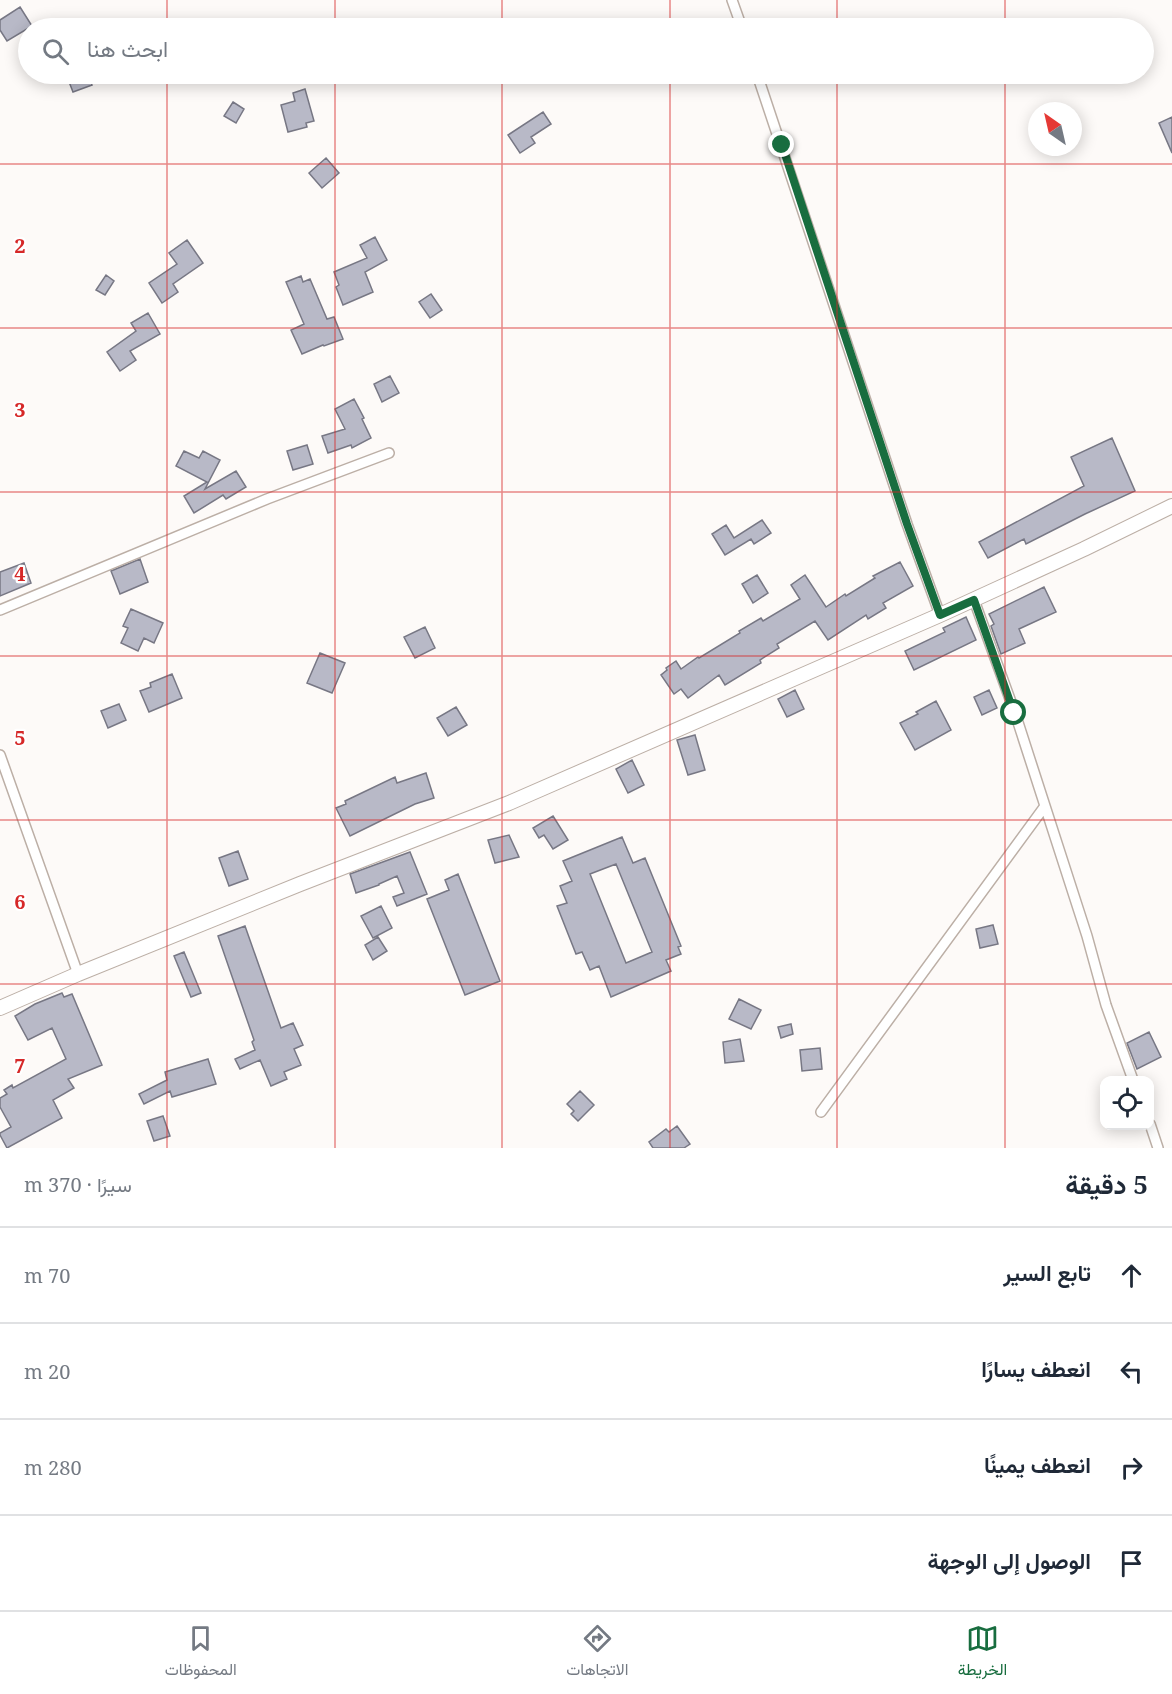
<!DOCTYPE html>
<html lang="ar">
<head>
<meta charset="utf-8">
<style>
  body { margin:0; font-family:"Noto Serif",Vazirmatn,serif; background:#f2f2f3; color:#1f2937; direction:rtl }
  .controls { position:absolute; right:18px; bottom:18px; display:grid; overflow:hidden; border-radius:12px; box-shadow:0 3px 15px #0003 }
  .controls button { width:54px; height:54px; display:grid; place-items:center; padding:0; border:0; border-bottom:2px solid #e0e1e3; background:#fff; color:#1f2937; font:30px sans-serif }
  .compass { position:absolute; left:1028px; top:102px; width:54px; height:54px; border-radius:50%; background:#fff; box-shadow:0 3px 15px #0003; rotate:326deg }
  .stop { position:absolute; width:18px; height:18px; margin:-14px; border:4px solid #186d3f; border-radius:50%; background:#fff }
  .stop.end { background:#186d3f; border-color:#fff; box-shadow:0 2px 6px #0008 }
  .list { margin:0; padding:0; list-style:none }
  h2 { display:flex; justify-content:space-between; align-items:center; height:78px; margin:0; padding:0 24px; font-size:26px }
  h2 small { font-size:20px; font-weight:400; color:#747a83 }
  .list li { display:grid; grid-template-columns:39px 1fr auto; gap:18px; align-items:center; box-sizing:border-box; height:96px; padding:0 24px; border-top:2px solid #e0e1e3 }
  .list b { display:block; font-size:22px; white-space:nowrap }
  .list em { font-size:20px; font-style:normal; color:#747a83 }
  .icon { flex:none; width:33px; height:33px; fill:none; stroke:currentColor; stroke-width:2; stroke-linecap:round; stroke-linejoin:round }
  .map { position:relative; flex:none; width:1172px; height:1148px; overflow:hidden; direction:ltr }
  .search { position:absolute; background:#fff; box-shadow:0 3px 15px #0003; left:18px; right:18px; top:18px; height:66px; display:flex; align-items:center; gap:15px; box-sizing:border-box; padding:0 21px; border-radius:33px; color:#747a83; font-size:22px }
  .sheet { height:462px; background:#fff }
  nav { display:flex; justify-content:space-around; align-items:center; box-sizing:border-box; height:84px; border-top:2px solid #e0e1e3; background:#fff; font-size:16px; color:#747a83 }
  nav a { display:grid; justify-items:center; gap:3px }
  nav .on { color:#186d3f }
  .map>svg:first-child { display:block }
  .building { fill:#b8b9c7; stroke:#777784; stroke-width:1.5; fill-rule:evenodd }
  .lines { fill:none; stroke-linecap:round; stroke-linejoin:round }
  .minor-casing { stroke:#bcafa6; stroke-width:12 }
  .secondary-casing { stroke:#bcafa6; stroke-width:16 }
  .minor { stroke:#fff; stroke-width:9 }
  .secondary { stroke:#fff; stroke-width:14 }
  .route { stroke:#186d3f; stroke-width:8 }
  .grid { fill:none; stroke:#d62828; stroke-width:1.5; stroke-opacity:0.55 }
  .grid-label { font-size:20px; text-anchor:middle; font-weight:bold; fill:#d62828; stroke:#fff; stroke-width:4.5; stroke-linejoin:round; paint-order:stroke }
</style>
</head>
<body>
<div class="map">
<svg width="1172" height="1148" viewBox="0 0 1172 1148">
  <rect width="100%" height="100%" fill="#fdfaf8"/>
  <!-- building -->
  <path class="building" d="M20,7L32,26L7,41L0,30V20Z
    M66,74H87L92,85L73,92Z
    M305,89L314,121L306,123L307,127L288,132L281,105L295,101L293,93Z
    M233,102L244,109L236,123L224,116Z
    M543,112L551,124L531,137L535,143L520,153L508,135Z
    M1172,117V153L1159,123Z
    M326,158L339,173L322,188L309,173Z
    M375,237L387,260L365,272L373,292L343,305L336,287L339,285L334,272L367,258L360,245Z
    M187,240L203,263L173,284L178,292L162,303L149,283L177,264L169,253Z
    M106,275L114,281L105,295L96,290Z
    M301,276L303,282L310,279L327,319L334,317L343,339L324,346L323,345L302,354L291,330L304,324L286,282Z
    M431,294L442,310L430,318L419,302Z
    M148,313L160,334L130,351L136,360L120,371L107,352L136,331L131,323Z
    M390,376L399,393L382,402L374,384Z
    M354,399L364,418L362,419L371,438L352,448L351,445L328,453L322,436L345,429L335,409Z
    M1112,438L1135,491L1085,514L1026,544L1024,539L988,558L979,542L1084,486L1071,457Z
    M307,445L313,464L293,470L287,451Z
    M184,451L199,458L203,451L220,460L205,489L236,471L246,487L226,499L223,495L194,513L184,496L207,482L176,466Z
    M762,520L771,533L754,544L751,539L725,555L712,534L726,525L734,538Z
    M140,559L148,582L120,594L111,571Z
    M900,562L913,586L883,603L886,608L868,619L866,615L828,640L815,621L777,644L779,648L760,660L761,663L725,685L719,675L688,698L681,689L674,694L661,675L667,670L666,668L676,661L681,669L698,657L699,658L740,633L739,631L761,618L763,621L800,599L791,585L805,575L826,607L845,594L846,596L875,578L873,576Z
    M24,563L31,583L0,596V572Z
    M757,575L768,593L753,603L742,584Z
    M1044,587L1056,612L1019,629L1025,643L1001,654L991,626L994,624L989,614Z
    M131,609L163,623L154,643L144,638L138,651L121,643L128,628L123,626Z
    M966,617L976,640L914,670L905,651L945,632L943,628Z
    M425,627L435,648L415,658L404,637Z
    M320,653L345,663L332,693L307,683Z
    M172,674L182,698L149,712L140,691L151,687L150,683Z
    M795,690L804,709L787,717L778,699Z
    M989,690L997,708L982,715L974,697Z
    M936,701L951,730L915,750L900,723L918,714L916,712Z
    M119,704L126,720L108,728L101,711Z
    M456,707L467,725L448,736L437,718Z
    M695,735L705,770L688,775L677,740Z
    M632,760L644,785L628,793L616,769Z
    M426,773L434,798L415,804L350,836L336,808L346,804L345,801L395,777L397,783Z
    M553,816L568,840L553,849L544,835L539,838L533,828Z
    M509,835L519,857L495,863L488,840Z
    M622,837L633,863L645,858L681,946L678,947L681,954L666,960L671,971L611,997L599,966L590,970L582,952L576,954L557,906L567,903L560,886L572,881L563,861ZM616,864L652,952L626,963L590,874Z
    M238,851L248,879L229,886L219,858Z
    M410,852L427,894L397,906L393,897L404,893L397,876L379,884V885L356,893L350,874Z
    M458,874L500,981L465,995L427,899L449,890L445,880Z
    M381,906L392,928L373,938L361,916Z
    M993,925L998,944L980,948L976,929Z
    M245,926L281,1028L293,1023L303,1045L294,1049L301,1065L284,1072L287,1079L271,1086L260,1060L240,1069L235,1059L255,1050L252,1042L254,1040L218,936Z
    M378,937L387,951L373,960L365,945Z
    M184,952L201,993L191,997L174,956Z
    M62,993L64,997L72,994L102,1065L68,1079L74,1088L53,1100L62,1118L7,1148L0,1135V1133L11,1127L0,1107V1098L7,1094L4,1090L12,1085L13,1088L66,1059L52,1028L28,1040L15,1016L35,1004Z
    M739,999L761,1010L751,1029L729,1019Z
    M791,1024L793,1034L781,1038L778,1027Z
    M1149,1032L1161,1057L1137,1069L1127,1043Z
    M740,1039L744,1061L725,1063L723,1042Z
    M820,1048L822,1069L802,1071L800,1050Z
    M208,1059L216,1084L172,1097L170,1091L144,1104L139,1094L167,1080L165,1072Z
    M580,1091L594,1105L578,1121L571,1114L574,1111L567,1104Z
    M163,1116L170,1136L154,1141L147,1121Z
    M677,1126L690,1144L684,1148H653L649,1142L666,1129L669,1132Z"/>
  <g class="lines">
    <defs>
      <path id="minor" d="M732,0L742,28
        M757,74L907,524L940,615
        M974,600L1015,713L1087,936L1106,1005L1133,1080
        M0,610L267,499L389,453
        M0,755L78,974
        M821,1112L1045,806
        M1150,1124L1158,1148"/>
      <path id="secondary" d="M0,1008L78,974L300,884L509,803L940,615L1084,549L1172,506"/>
    </defs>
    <!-- minor casing -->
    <use href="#minor" class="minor-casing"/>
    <!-- secondary casing -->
    <use href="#secondary" class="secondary-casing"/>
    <!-- minor -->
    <use href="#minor" class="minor"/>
    <!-- secondary -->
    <use href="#secondary" class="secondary"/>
  </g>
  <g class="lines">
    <!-- route -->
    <path class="route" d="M782,145L907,524L940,615L974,600L1014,713"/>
  </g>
  <!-- grid -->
  <path class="grid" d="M167,0V28M335,0V28M502,0V28M670,0V28M837,0V28M1005,0V28M167,74V1148M335,74V1148M502,74V1148M670,74V1148M837,74V1148M1005,74V1148M0,164H1172M0,328H1172M0,492H1172M0,656H1172M0,820H1172M0,984H1172"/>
  <g class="grid-label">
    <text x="20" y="253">2</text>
    <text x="20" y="417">3</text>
    <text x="20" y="581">4</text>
    <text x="20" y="745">5</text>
    <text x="20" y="909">6</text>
    <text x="20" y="1073">7</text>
  </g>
</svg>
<div class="controls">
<button><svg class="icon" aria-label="locate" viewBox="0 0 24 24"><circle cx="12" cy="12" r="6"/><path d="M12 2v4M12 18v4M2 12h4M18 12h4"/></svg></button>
</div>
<svg class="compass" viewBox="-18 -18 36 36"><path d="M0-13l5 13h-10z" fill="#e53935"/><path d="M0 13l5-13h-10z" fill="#747a83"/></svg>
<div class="stop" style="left:1014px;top:713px"></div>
<div class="stop end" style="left:782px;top:145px"></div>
<div class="search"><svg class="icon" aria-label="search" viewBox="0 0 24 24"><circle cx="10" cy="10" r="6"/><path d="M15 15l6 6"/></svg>ابحث هنا</div>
</div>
<section class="sheet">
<h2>5 دقيقة<small>سيرًا · 370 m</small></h2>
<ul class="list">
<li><svg class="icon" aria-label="ahead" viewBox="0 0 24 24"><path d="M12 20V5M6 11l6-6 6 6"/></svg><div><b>تابع السير</b></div><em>70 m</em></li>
<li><svg class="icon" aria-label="left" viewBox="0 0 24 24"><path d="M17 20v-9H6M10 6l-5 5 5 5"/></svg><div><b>انعطف يسارًا</b></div><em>20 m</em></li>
<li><svg class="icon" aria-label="right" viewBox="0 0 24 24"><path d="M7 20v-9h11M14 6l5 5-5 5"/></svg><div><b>انعطف يمينًا</b></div><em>280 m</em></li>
<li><svg class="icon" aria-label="arrive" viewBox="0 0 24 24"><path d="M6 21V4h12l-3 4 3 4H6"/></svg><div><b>الوصول إلى الوجهة</b></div></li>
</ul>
</section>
<nav>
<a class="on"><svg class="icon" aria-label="map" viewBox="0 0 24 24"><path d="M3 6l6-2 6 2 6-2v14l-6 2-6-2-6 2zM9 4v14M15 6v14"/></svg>الخريطة</a>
<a><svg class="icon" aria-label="directions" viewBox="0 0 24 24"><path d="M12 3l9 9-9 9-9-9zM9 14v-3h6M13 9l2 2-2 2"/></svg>الاتجاهات</a>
<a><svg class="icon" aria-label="saved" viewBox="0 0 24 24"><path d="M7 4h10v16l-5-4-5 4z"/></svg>المحفوظات</a>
</nav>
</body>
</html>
